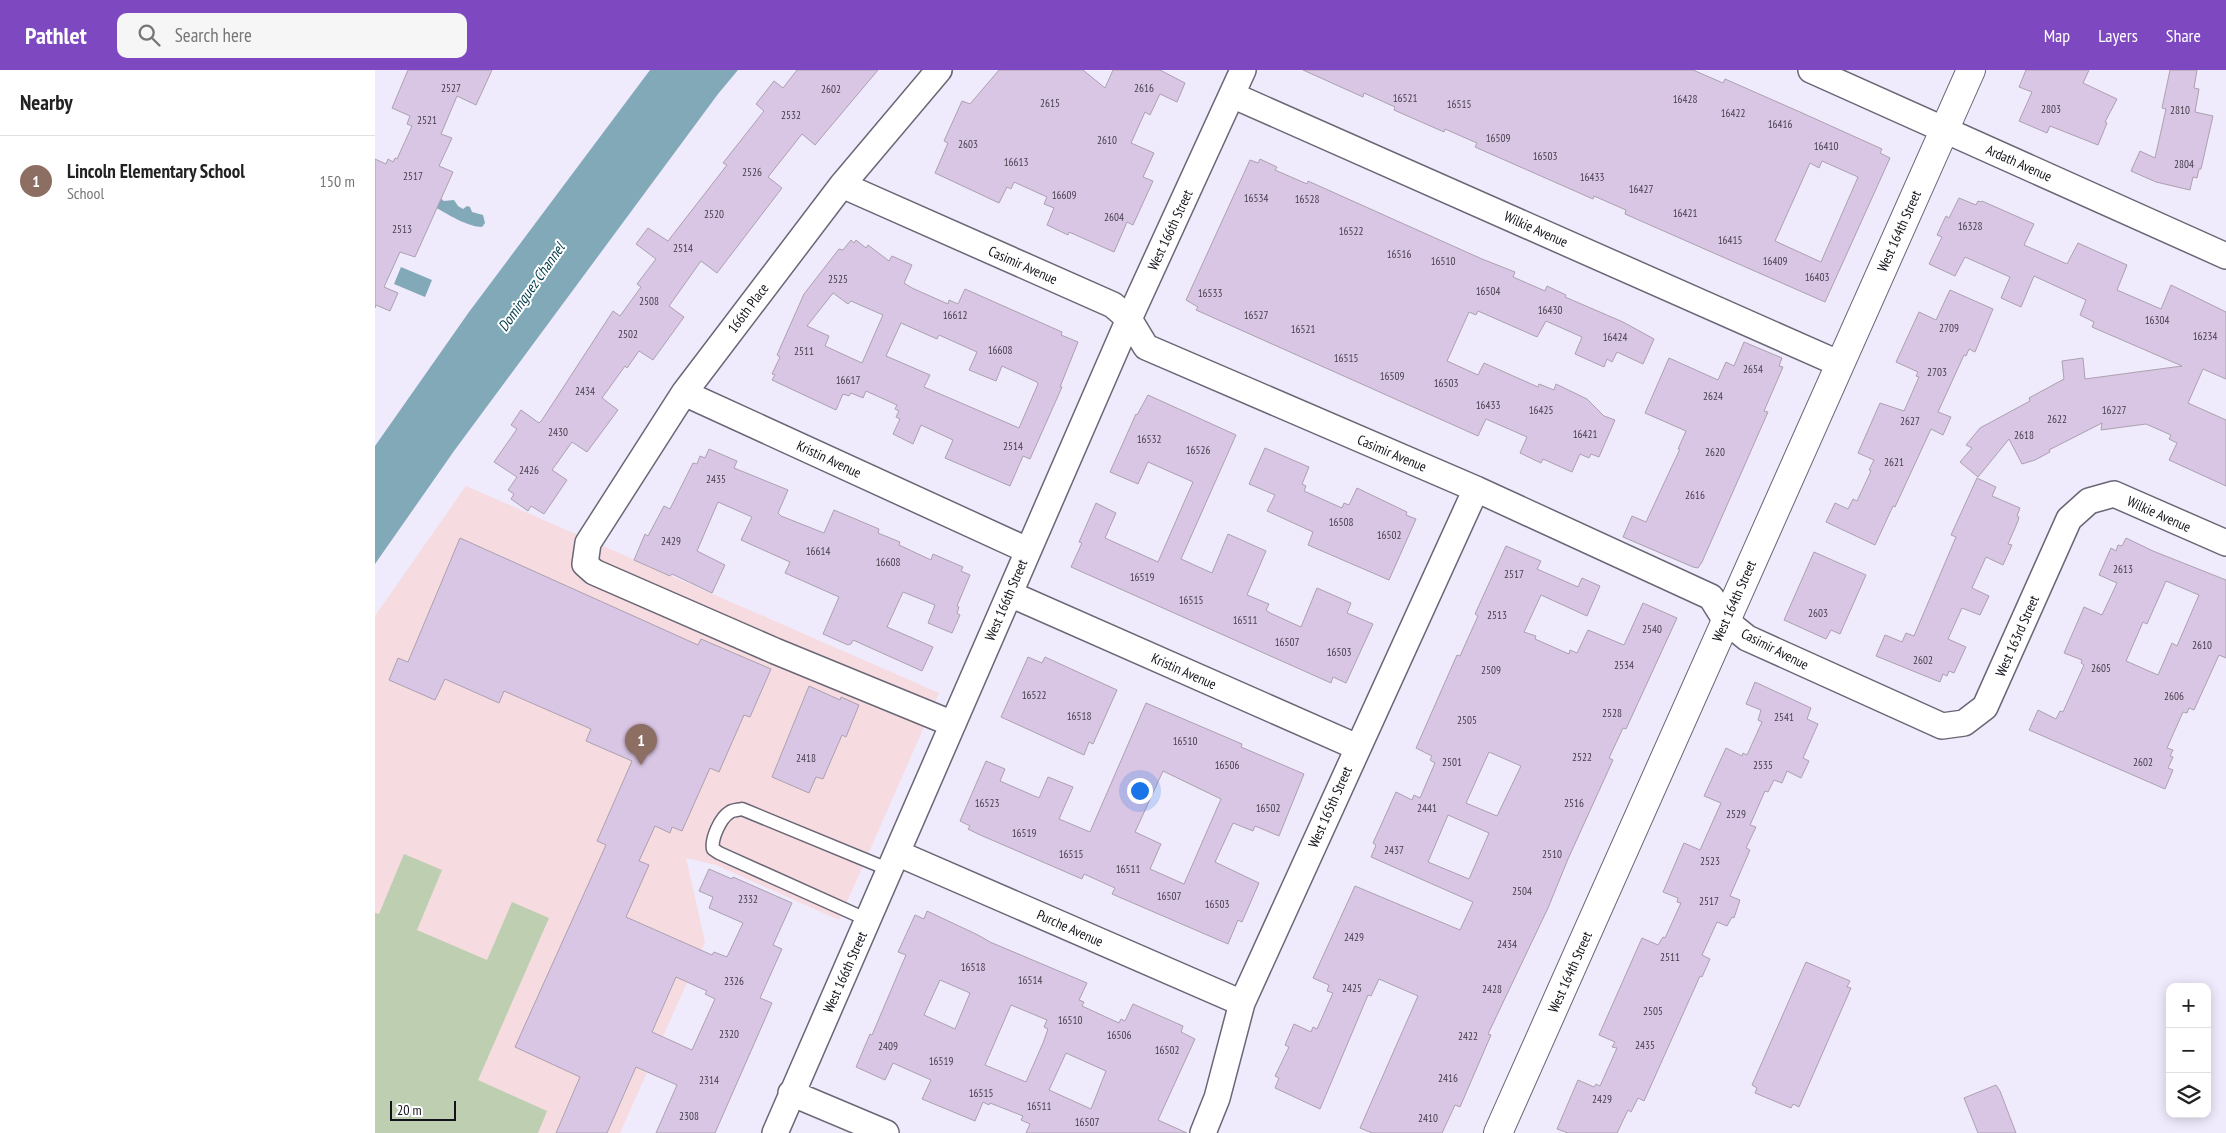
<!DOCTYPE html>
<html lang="en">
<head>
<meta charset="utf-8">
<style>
  body { margin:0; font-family:"PT Sans Narrow",sans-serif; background:#f6f6f6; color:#222 }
  .controls { position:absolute; right:15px; bottom:15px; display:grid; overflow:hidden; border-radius:10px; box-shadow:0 2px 12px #0003 }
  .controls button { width:45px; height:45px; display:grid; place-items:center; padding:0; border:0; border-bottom:1px solid #e0e0e0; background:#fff; color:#222; font:25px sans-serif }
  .scale { position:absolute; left:15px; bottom:12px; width:66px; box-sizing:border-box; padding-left:5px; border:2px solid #141219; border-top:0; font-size:14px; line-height:18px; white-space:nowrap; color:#141219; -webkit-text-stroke:4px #fff; paint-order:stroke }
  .you { position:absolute; left:764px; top:720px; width:18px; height:18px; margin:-12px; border:4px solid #fff; border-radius:50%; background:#1a73e8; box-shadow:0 0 0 8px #1a73e833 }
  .badge { display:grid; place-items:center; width:32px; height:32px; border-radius:50%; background:#7d48c0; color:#fff; font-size:16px; font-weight:700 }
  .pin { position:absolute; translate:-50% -41px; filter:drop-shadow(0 1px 2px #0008) }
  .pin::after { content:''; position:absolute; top:26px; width:18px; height:15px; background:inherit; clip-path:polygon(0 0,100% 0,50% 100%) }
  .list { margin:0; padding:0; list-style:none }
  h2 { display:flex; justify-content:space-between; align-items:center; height:65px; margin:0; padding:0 20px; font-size:21px }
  h2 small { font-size:16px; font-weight:400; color:#767676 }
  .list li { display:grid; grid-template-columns:32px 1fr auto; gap:15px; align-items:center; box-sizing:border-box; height:90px; padding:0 20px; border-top:1px solid #e0e0e0 }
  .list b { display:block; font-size:19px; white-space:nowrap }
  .list p { margin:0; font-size:16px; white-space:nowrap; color:#767676 }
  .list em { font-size:16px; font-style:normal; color:#767676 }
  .icon { flex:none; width:28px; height:28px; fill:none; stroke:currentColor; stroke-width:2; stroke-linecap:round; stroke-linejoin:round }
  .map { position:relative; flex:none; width:1851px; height:1063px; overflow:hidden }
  header { display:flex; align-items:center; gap:30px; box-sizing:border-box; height:70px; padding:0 25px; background:#7d48c0; color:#fff }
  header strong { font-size:24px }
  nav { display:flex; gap:28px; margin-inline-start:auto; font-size:18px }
  .search { width:350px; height:45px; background:#f6f6f6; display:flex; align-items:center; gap:12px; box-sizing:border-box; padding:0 18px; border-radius:10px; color:#767676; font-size:19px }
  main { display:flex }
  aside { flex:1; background:#fff }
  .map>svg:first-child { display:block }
  .education { fill:#f6dbe0 }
  .green { fill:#bdcfb0 }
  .water { fill:#82a9b8 }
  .building { fill:#d9c5e4; stroke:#aba1b0; fill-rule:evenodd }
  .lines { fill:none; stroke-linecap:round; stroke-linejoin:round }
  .service-casing { stroke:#6a6675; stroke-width:15 }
  .minor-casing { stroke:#6a6675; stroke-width:28 }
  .tertiary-casing { stroke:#6a6675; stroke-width:30 }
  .service { stroke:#fff; stroke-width:12 }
  .minor { stroke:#fff; stroke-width:25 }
  .tertiary { stroke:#fff; stroke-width:28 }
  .labels { text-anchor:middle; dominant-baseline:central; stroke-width:4; stroke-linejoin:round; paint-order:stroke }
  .number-label { font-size:11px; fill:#453f4c }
  .street-label { font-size:14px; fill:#141219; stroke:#fff }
  .water-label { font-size:15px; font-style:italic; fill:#003a4a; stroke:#fff }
</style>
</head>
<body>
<header>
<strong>Pathlet</strong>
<div class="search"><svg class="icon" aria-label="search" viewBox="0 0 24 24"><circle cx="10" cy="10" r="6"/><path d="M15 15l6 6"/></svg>Search here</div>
<nav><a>Map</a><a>Layers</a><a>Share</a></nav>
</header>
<main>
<aside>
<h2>Nearby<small></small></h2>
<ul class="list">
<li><span class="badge" style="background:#8d6e63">1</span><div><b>Lincoln Elementary School</b><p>School</p></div><em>150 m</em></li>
</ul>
</aside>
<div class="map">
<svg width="1851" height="1063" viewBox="0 0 1851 1063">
  <rect width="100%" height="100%" fill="#efeafc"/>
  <!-- education -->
  <path class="education" d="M91,416L564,623L464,850L341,795L311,788L330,872L245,1063H0V546Z"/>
  <!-- green -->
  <path class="green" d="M29,784L67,800L42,860L112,890L137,832L174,848L103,1010L172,1041L163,1063H0V843L4,844Z"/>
  <!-- water -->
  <path class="water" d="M275,0H363L343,24L79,381L0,494V376L94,242Z
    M65,128L69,131L79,130L83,136L88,139L92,136L95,137L97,142L108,145L110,153L107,157C93,157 72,144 60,137Z
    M26,197L57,210L50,227L19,214Z"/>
  <!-- building -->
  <path class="building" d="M33,0H117L101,35L82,26L66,64L77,68L64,96L78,102L40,187L25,182L9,217L23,223L15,241L1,235L0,238V89L11,94L13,89L18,92L20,88L22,89L37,56L32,54L35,46L17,38Z
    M422,0H503L440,75L427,64L393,107L407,118L342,203L326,191L294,236L309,247L278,290L264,281L252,298L250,296L227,328L243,340L212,382L197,372L177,400L192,410L169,444L156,436L153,441L136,429L139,424L133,420L142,407L119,392L142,359L136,355L146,340L164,353L167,350L238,241L245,246L266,217L262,214L281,189L261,174L273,158L293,171L352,95L348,93L389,41L381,34L399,11L408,18Z
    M624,0H708L730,18L738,0H785L810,13L802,32L785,24L775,45L770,42L756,73L779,83L768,107L778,111L758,155L752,152L739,182L694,162L693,165L672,155L679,138L669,134L672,127L639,112L636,119L632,117L624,133L560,103L573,73L569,71L587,31L595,34Z
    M928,0H1318L1348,13L1350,9L1425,42L1507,79L1505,83L1515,88L1450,232L1250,144L1251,140L1219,126L1218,129L1100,77L1102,73L1070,59L1069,62L1019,40L1020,37L989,23L988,27ZM1447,91L1483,107L1446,192L1400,171L1435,93L1444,98Z
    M1651,0H1714L1708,13L1742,29L1730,52L1732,53L1723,75L1675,56L1672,63L1644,51L1657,22L1644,17Z
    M1795,0H1822L1819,18L1824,19L1820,42L1838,46L1826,99H1824L1822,108L1818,107L1815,120L1781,112L1756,101L1765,81L1780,88L1791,39L1787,38Z
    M885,89L902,97L900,100L932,114L933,111L1107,189L1140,202L1138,207L1170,221L1172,216L1191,225L1190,227L1248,252L1279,269L1268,294L1242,282L1237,292L1232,289L1229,297L1200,284L1207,267L1171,251L1162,267L1103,241L1101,245L1094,242L1072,291L1103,305L1109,293L1163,317L1164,314L1179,320L1181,314L1212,329L1229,346L1240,350L1224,387L1216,384L1214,388L1205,384L1197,402L1168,389L1166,393L1145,383L1152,367L1111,349L1103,366L821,240L823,237L811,230L875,90L883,93Z
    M1584,128L1601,135L1603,131L1606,132L1607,131L1659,154L1649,175L1692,194L1703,173L1752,195L1742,220L1786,239L1796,215L1851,242V309L1828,299L1813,333L1851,350V416L1794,390L1802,373L1794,369L1796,365L1771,354L1726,360L1727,353L1674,380L1675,382L1660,390L1647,394L1634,369L1603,407L1585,392L1597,378L1591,375L1605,358L1655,331L1654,328L1689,309L1687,291L1708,288L1710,309L1807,296L1717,257L1719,252L1705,245L1711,230L1659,206L1646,237L1626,228L1635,207L1590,187L1580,206L1554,194L1567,167L1562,165L1571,146L1574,148Z
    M476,170L479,173L481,170L491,178L493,175L514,191L517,186L537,195L529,213L537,218L573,234L574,230L583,234L590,219L687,262L686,265L703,272L685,317H687L655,389L648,386L635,416L570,388L578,370L546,355L538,374L518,364L525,349L521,347L524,341L520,339L522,335L491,321L488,328L476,323L474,326L468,324L461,340L397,310L400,305L397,304L405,287L402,285L429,224L464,179L468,180ZM458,223L473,234L476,231L508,245L487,293L450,276L454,266L432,256ZM526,253L562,269L564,265L602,282L594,300L621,311L627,296L662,312L663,314L644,358L549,317L555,305L511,286Z
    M1575,220L1618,239L1600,282L1594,279L1591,286L1589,285L1563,342L1576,347L1568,365L1556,359L1520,437L1518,436L1500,475L1451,452L1460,433L1473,439L1478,429L1482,431L1496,401L1494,400L1499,390L1483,383L1505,333L1529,341L1544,307L1541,306L1543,302L1521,292L1544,242L1561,250Z
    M1369,272L1407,288L1404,296L1408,297L1389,341L1393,342L1327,492L1323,498L1318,497L1248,467L1257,446L1271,452L1305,379H1303L1311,361L1270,343L1294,288L1343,310L1351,292L1359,296Z
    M773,325L861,365L806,489L837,503L853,464L891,481L872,525L894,534L891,540L895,543L926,557L942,518L976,533L972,543L998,554L971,613L958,607L956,613L696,497L707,473L704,472L721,433L741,443L730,468L783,492L818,412L773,392L763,414L735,402L761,344L762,345Z
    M890,378L934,397L927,414L931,416L929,421L967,438L969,433L974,435L982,418L1032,442L1031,445L1041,449L1014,510L933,475L938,462L892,441L900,425L874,414Z
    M334,379L362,391L359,398L413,420L403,443L406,446L449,463L459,440L504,459L503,463L525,472L524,475L556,490L558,484L588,497L586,501L595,505L582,536L584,537L582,543L585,545L577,563L553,553L560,535L528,522L512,557L558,577L547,601L478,570L476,574L473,575L448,564L464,527L410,503L415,492L366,470L377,447L343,432L322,481L350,495L337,523L297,504L295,506L259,490L270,464L273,466L289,436L295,439L318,393L322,394L325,386L330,388Z
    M1602,408L1621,417L1617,426L1645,438L1642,446L1644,447L1643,451L1633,474L1637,475L1628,495L1611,487L1597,518L1614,526L1605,545L1587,538L1573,569L1591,577L1579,603L1574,601L1572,606L1568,604L1565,612L1501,586L1510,565L1527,572L1531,563L1539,566L1581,467L1576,465Z
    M85,468L323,575L326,569L396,599L375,647L369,645L344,702L335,698L307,761L297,757L295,763L280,756L264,791L274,795L251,847L337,885L339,882L352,887L368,853L334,838L338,827L324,821L334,799L357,809L358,807L417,833L398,875L407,879L385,928L397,933L340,1063H281L302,1015L261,997L232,1063H181L205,1007L140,977L231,775L222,771L257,691L211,671L216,659L129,621L124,633L70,609L60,630L14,610L23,588L33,592ZM301,907L332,921L330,924L340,929L317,980L277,962Z
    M1751,468L1778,481L1851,510V588L1844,585L1819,640L1814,638L1812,643L1808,642L1792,678L1798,680L1795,686L1798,687L1793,698L1798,700L1790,719L1654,660L1663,640L1681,649L1685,641L1688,642L1709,595L1706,593L1707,590L1689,583L1709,537L1727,545L1742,513L1724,505L1736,478L1741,481L1743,475L1747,476ZM1791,511L1824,525L1802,576L1797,573L1783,605L1751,591L1768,552L1772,554Z
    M1131,476L1166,491L1162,499L1203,517L1207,508L1225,516L1212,546L1166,525L1149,562L1161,566L1160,569L1194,584L1195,580L1202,583L1213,560L1249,575L1268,533L1302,548L1251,659L1248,658L1234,688L1238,690L1193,789L1173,838L1113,964L1116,965L1085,1037L1080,1035L1067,1063H997L985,1058L1043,926L1004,909L996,926L993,925L945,1039L900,1018L904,1008L900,1006L914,977L910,975L919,954L936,962L938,957L942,959L958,923L952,921L954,915L938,908L980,816L1085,860L1098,832L996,787L1001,775L998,773L1021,722L1037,730L1039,725L1045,728L1060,693L1055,690L1057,686L1041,678L1082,585L1085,586L1103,546L1100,544ZM1114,682L1146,696L1122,746L1091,733ZM1073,745L1114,763L1094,809L1053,792Z
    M1439,482L1491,505L1465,564L1456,560L1451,569L1409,550Z
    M653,587L667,593L670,587L742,620L718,674L714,672L709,685L626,647Z
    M1380,612L1436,638L1432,649L1443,654L1428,688L1434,691L1426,708L1412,701L1407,713L1399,710L1393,722L1390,721L1375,755L1381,757L1371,778L1375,780L1355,826L1365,830L1359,848L1357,847L1352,856L1342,852L1327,885L1335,889L1327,907L1325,906L1269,1031L1263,1028L1256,1042L1253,1040L1242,1063H1193L1182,1059L1203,1010L1219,1017L1221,1014L1225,1016L1242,978L1237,977L1240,972L1224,965L1267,868L1283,875L1288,867L1290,868L1306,833L1302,832L1303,828L1288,822L1309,773L1325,780L1346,733L1329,726L1351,678L1367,686L1368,683L1372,685L1387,652L1383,650L1386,640L1371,634Z
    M434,616L465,630L466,627L484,635L471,667L467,665L448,709L441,707L434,723L397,707Z
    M771,633L867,674L866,677L929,704L904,766L880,756L878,761L858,753L840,792L884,813L867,852L863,850L853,874L737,824L740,818L709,804L707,809L603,764L593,759L595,756L585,751L611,691L630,699L625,711L664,728L673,707L698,717L684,749L715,762ZM788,701L846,729L809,814L775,799L786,774L760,762Z
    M552,841L603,865L615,872L712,913L704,930L709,932L707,936L744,953L746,949L750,951L758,934L808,956L806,962L820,969L783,1050L812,1063H651L655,1054L646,1050L648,1046L615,1033L614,1035L608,1032L600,1051L547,1029L556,1010L518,993L510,1010L481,997L495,964L497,965L531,885L523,882L540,845L549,849ZM565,910L595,923L580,959L549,945ZM636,935L672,950L669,957L673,959L668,973L651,1012L610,995ZM691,983L731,1001L716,1039L674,1020Z
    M1431,892L1475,911L1472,917L1476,918L1424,1037L1418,1034L1416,1038L1380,1023L1382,1018L1377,1015Z
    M1621,1015L1625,1021L1641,1063H1603L1589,1028Z"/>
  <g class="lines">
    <defs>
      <path id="service" d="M493,850L344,783L338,779C336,769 345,748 355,742C358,740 363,740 367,739L515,800"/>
      <path id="minor" d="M564,0L467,115L309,323L213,473L210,494L219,502L400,581L578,654
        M1436,0L1851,186
        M857,25L1465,294
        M467,115L738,235L754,249L771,277L1101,419L1336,527L1351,551L1372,568L1567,656L1589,653L1610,637L1694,449L1714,431L1739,424L1851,473
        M309,323L652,480
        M635,524L982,677
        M522,783L867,933
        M416,1023L511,1063
        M400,1063L754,249L868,0
        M828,1063L842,1028L867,933L1101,419"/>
      <path id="tertiary" d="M1123,1063L1596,0"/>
    </defs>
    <!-- service casing -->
    <use href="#service" class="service-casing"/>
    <!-- minor casing -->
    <use href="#minor" class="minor-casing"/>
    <!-- tertiary casing -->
    <use href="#tertiary" class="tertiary-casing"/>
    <!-- service -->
    <use href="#service" class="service"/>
    <!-- minor -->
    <use href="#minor" class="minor"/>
    <!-- tertiary -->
    <use href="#tertiary" class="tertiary"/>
  </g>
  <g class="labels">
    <!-- number labels -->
    <g class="number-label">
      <text x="76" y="18">2527</text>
      <text x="769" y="18">2616</text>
      <text x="456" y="19">2602</text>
      <text x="1030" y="28">16521</text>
      <text x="1310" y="29">16428</text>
      <text x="675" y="33">2615</text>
      <text x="1084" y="34">16515</text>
      <text x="1676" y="39">2803</text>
      <text x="1805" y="40">2810</text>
      <text x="1358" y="43">16422</text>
      <text x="416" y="45">2532</text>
      <text x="52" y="50">2521</text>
      <text x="1405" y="54">16416</text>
      <text x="1123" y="68">16509</text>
      <text x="732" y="70">2610</text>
      <text x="593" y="74">2603</text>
      <text x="1451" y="76">16410</text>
      <text x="1170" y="86">16503</text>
      <text x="641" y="92">16613</text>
      <text x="1809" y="94">2804</text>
      <text x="377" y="102">2526</text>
      <text x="38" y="106">2517</text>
      <text x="1217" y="107">16433</text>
      <text x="1266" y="119">16427</text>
      <text x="689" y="125">16609</text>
      <text x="881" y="128">16534</text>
      <text x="932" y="129">16528</text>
      <text x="1310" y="143">16421</text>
      <text x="339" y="144">2520</text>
      <text x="739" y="147">2604</text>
      <text x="1595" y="156">16328</text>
      <text x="27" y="159">2513</text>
      <text x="976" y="161">16522</text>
      <text x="1355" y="170">16415</text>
      <text x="308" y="178">2514</text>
      <text x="1024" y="184">16516</text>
      <text x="1068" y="191">16510</text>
      <text x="1400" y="191">16409</text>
      <text x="1442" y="207">16403</text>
      <text x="463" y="209">2525</text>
      <text x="1113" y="221">16504</text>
      <text x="835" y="223">16533</text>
      <text x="274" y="231">2508</text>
      <text x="1175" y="240">16430</text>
      <text x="580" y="245">16612</text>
      <text x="881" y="245">16527</text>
      <text x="1782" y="250">16304</text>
      <text x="1574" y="258">2709</text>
      <text x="928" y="259">16521</text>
      <text x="253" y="264">2502</text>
      <text x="1830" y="266">16234</text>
      <text x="1240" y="267">16424</text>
      <text x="625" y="280">16608</text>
      <text x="429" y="281">2511</text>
      <text x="971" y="288">16515</text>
      <text x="1378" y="299">2654</text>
      <text x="1562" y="302">2703</text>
      <text x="1017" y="306">16509</text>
      <text x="473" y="310">16617</text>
      <text x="1071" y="313">16503</text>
      <text x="210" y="321">2434</text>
      <text x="1338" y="326">2624</text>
      <text x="1113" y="335">16433</text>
      <text x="1166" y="340">16425</text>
      <text x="1739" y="340">16227</text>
      <text x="1682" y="349">2622</text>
      <text x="1535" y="351">2627</text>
      <text x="183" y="362">2430</text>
      <text x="1210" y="364">16421</text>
      <text x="1649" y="365">2618</text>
      <text x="774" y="369">16532</text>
      <text x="638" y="376">2514</text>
      <text x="823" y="380">16526</text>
      <text x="1340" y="382">2620</text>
      <text x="1519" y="392">2621</text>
      <text x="154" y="400">2426</text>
      <text x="341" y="409">2435</text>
      <text x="1320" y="425">2616</text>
      <text x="966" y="452">16508</text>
      <text x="1014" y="465">16502</text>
      <text x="296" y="471">2429</text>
      <text x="443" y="481">16614</text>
      <text x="513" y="492">16608</text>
      <text x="1748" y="499">2613</text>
      <text x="1139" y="504">2517</text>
      <text x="767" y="507">16519</text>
      <text x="816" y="530">16515</text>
      <text x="1443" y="543">2603</text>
      <text x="1122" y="545">2513</text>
      <text x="870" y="550">16511</text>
      <text x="1277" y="559">2540</text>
      <text x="912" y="572">16507</text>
      <text x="1827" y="575">2610</text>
      <text x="964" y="582">16503</text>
      <text x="1548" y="590">2602</text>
      <text x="1249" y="595">2534</text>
      <text x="1726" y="598">2605</text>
      <text x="1116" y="600">2509</text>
      <text x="659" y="625">16522</text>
      <text x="1799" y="626">2606</text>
      <text x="1237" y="643">2528</text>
      <text x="704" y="646">16518</text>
      <text x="1409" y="647">2541</text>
      <text x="1092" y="650">2505</text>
      <text x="810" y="671">16510</text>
      <text x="1207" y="687">2522</text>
      <text x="431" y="688">2418</text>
      <text x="1077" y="692">2501</text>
      <text x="1768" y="692">2602</text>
      <text x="852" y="695">16506</text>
      <text x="1388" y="695">2535</text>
      <text x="612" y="733">16523</text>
      <text x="1199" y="733">2516</text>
      <text x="893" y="738">16502</text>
      <text x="1052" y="738">2441</text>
      <text x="1361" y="744">2529</text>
      <text x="649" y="763">16519</text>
      <text x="1019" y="780">2437</text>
      <text x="696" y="784">16515</text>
      <text x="1177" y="784">2510</text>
      <text x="1335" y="791">2523</text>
      <text x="753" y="799">16511</text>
      <text x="1147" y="821">2504</text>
      <text x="794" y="826">16507</text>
      <text x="373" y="829">2332</text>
      <text x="1334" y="831">2517</text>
      <text x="842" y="834">16503</text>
      <text x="979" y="867">2429</text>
      <text x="1132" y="874">2434</text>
      <text x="1295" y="887">2511</text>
      <text x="598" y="897">16518</text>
      <text x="655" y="910">16514</text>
      <text x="359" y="911">2326</text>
      <text x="977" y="918">2425</text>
      <text x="1117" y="919">2428</text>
      <text x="1278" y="941">2505</text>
      <text x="695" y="950">16510</text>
      <text x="354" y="964">2320</text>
      <text x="744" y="965">16506</text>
      <text x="1093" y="966">2422</text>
      <text x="1270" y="975">2435</text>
      <text x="513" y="976">2409</text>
      <text x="792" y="980">16502</text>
      <text x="566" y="991">16519</text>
      <text x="1073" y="1008">2416</text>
      <text x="334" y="1010">2314</text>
      <text x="606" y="1023">16515</text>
      <text x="1227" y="1029">2429</text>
      <text x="664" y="1036">16511</text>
      <text x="314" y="1046">2308</text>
      <text x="1053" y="1048">2410</text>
      <text x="712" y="1052">16507</text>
    </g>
    <!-- street labels -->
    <g class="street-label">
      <text transform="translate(1644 93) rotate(24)">Ardath Avenue</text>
      <text transform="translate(1161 159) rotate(24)">Wilkie Avenue</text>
      <text transform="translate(795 160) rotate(-65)">West 166th Street</text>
      <text transform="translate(1524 161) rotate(-66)">West 164th Street</text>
      <text transform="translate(648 195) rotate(24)">Casimir Avenue</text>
      <text transform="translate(373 238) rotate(-53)">166th Place</text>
      <text transform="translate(1017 383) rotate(23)">Casimir Avenue</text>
      <text transform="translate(454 389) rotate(25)">Kristin Avenue</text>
      <text transform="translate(1784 444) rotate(24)">Wilkie Avenue</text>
      <text transform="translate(631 530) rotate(-67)">West 166th Street</text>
      <text transform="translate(1359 531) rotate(-66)">West 164th Street</text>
      <text transform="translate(1642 566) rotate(-66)">West 163rd Street</text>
      <text transform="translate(1400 579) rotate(27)">Casimir Avenue</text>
      <text transform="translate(809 601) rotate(24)">Kristin Avenue</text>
      <text transform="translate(955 737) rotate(-66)">West 165th Street</text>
      <text transform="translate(695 858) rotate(24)">Purche Avenue</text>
      <text transform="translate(470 902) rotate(-66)">West 166th Street</text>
      <text transform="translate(1195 902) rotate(-66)">West 164th Street</text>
    </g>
    <!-- water labels -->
    <g class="water-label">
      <text transform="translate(156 217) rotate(-55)">Dominguez Channel</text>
    </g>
  </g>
</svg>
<div class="controls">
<button>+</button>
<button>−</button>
<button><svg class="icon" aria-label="layers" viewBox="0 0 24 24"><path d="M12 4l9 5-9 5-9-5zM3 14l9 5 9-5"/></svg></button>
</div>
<div class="scale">20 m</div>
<div class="you"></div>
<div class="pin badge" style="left:266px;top:695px;background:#8d6e63">1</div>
</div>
</main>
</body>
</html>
